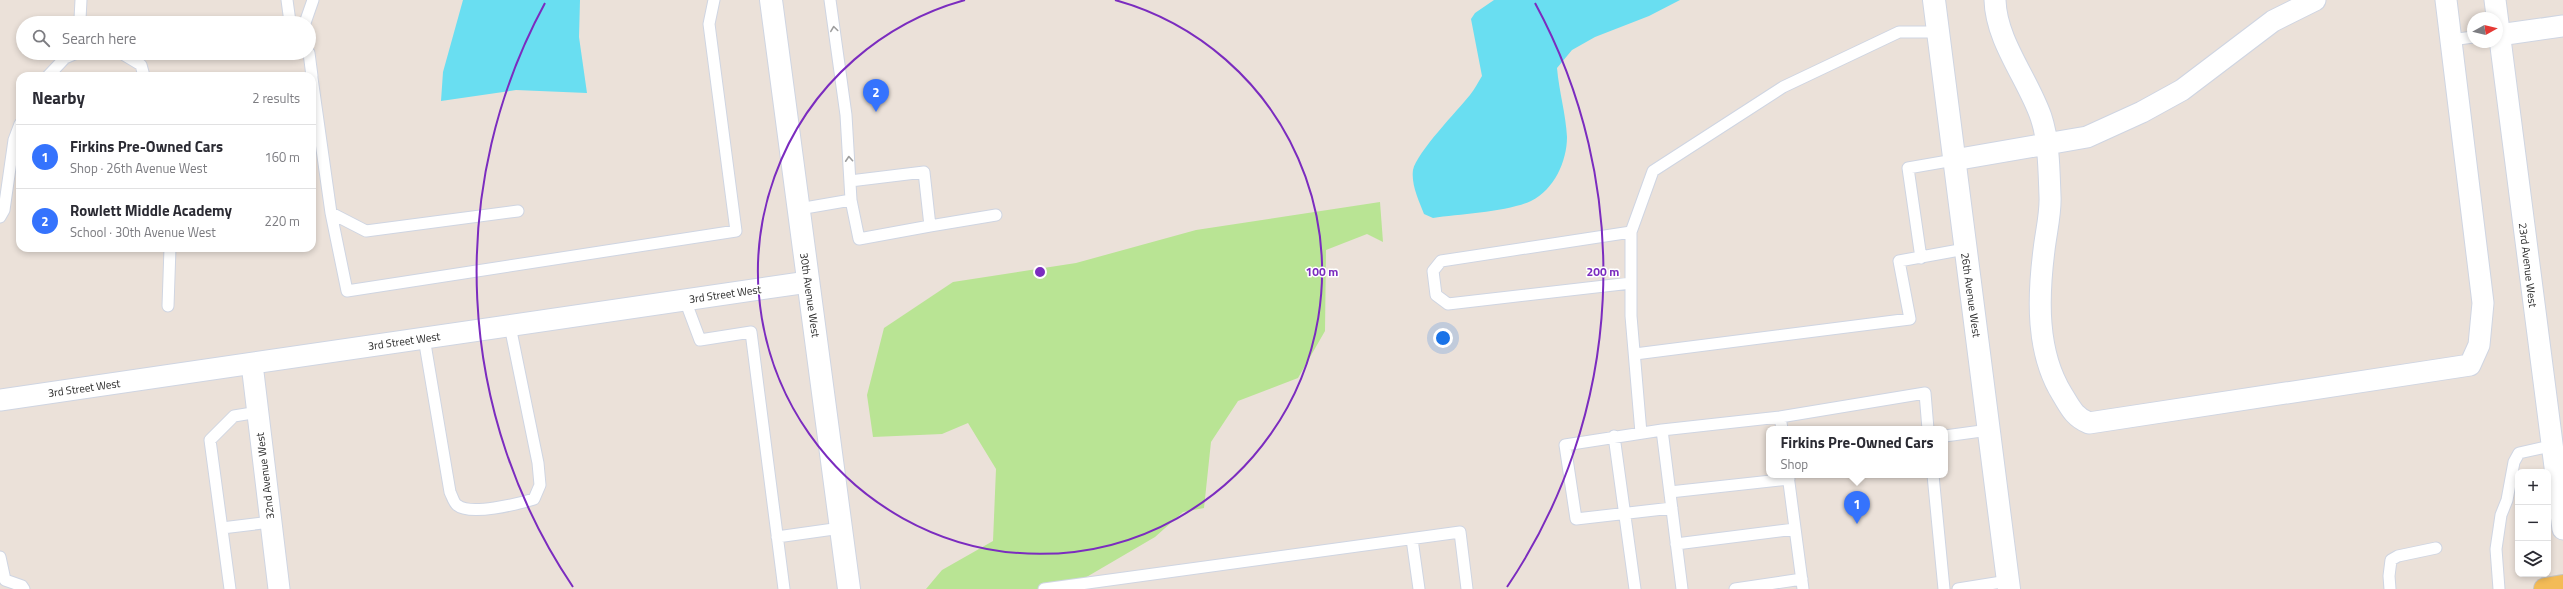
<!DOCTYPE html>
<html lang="en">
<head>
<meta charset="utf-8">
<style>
  body { margin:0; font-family:"Titillium Web",sans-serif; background:#f7f7f7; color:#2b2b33 }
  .controls { position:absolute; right:12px; bottom:12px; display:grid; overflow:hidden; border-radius:8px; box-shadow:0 2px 6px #0003 }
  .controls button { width:36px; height:36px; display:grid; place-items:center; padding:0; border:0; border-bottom:1px solid #e1e1e2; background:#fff; color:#2b2b33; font:20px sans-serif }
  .compass { position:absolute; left:2467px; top:12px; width:36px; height:36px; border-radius:50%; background:#fff; box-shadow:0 2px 6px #0003; rotate:82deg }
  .you { position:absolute; left:1443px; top:338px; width:14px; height:14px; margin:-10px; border:3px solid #fff; border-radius:50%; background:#1a73e8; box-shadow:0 0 0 6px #1a73e833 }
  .badge { display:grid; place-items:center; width:26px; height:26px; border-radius:50%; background:#3573fd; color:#fff; font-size:13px; font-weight:700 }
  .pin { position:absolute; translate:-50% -33px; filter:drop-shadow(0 1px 2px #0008) }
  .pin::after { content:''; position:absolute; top:21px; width:14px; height:12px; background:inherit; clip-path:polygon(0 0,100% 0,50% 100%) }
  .popup { position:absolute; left:1766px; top:426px; width:182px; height:52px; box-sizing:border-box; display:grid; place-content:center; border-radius:8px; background:#fff; filter:drop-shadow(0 1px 3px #0005); font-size:13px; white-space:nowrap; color:#7c7c81 }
  .popup b { font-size:15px; color:#2b2b33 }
  .popup::after { content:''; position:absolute; left:50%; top:100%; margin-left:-8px; border:8px solid transparent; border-top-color:#fff }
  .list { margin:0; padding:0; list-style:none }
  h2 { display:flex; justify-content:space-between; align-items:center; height:52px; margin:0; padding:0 16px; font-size:17px }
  h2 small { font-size:13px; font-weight:400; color:#7c7c81 }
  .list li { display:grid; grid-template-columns:26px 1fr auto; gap:12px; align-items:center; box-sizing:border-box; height:64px; padding:0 16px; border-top:1px solid #e1e1e2 }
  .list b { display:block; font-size:15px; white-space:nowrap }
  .list p { margin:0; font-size:13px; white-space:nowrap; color:#7c7c81 }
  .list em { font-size:13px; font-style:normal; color:#7c7c81 }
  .icon { flex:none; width:22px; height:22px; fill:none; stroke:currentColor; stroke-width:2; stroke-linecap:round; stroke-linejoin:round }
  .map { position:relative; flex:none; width:2563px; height:589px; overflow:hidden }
  .search { position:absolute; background:#fff; box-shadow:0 2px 6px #0003; left:16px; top:16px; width:300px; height:44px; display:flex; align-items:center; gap:10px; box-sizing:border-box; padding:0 14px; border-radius:22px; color:#7c7c81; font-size:15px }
  .panel { position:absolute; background:#fff; box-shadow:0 2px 6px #0003; left:16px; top:72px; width:300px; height:180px; border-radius:12px }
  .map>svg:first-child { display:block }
  .green { fill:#b9e494 }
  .water { fill:#69def1 }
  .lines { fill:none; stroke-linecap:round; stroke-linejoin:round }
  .service-casing { stroke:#cfd5e2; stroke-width:13 }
  .minor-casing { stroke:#cfd5e2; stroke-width:23 }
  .tertiary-casing { stroke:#cfd5e2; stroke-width:24 }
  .primary-casing { stroke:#c3c3c3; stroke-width:24 }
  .service { stroke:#fff; stroke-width:11 }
  .minor { stroke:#fff; stroke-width:21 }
  .tertiary { stroke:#fff; stroke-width:22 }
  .primary { stroke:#f3bb57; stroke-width:22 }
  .oneway { stroke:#9e9e9e }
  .ring { fill:none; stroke:#7b2cbf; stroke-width:2 }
  .labels { text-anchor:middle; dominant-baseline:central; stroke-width:3; stroke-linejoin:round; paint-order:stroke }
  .street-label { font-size:11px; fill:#282828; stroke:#fff }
  .centre { fill:#7b2cbf; stroke:#fff; stroke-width:2 }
  .ring-label { font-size:12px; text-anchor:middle; font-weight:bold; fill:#7b2cbf; stroke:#fff; stroke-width:3; stroke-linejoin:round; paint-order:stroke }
</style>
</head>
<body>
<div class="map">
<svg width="2563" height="589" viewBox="0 0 2563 589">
  <rect width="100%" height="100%" fill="#ebe1d9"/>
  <!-- green -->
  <path class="green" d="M1380,202L1383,242L1367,234L1326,250L1325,331L1298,378L1238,401L1211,442L1204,508L1183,512L1155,537L1066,589H926L942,570L993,541L996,469L968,423L942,434L873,437L867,395L884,328L953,282L1076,263L1196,230Z"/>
  <!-- water -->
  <path class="water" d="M463,0H580L579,37L587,93L516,90L441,101L443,72Z
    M1494,0H1680L1649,16L1595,37L1572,50L1557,68C1559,91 1566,115 1567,137C1567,161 1554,190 1531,201C1508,212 1460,214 1433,218L1424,214C1419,201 1411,185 1413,170C1417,152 1458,110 1470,95C1475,89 1478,82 1482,76L1471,19L1475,13Z"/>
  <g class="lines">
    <defs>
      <path id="service" d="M81,0L80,19L84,23
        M287,0L290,22
        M305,23L313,0
        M2451,40L2473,37
        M121,53L141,65L144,76
        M309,53L312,76
        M48,76L65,58L77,53
        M312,78L331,213L366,231L518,211
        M850,181L924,172L930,226L859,239L851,200
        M799,209L851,200L846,115L830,0
        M331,213L347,291L736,231L709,24L714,0
        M0,217L4,210L14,140L20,124
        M930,226L996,215
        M1631,232L1441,261L1433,271L1436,295L1448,304L1631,283
        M1921,258L1908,168L1954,160
        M685,300L700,340L751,332L784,589
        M168,306L170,248
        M424,338L450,492C452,496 454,503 457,505C470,516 518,504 534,499L540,485L538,463L510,326
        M1635,354L1910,319L1899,261L1965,249
        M1780,417L1925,393L1928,429
        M1662,430L1780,417L1782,429
        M1641,433L1631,316V232L1653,171L1783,87L1899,32H1938
        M1614,436L1635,589
        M1945,436L1989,430
        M1788,475L1803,589
        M1933,475L1944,589
        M1670,492L1789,479
        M1672,508L1576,519L1565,445L1662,430L1682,589
        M222,528L271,522
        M777,537L841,528
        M1412,539L1419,589
        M1676,544L1795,529
        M0,557L5,580L22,586L24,589
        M230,589L210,440L234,416L258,412
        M1044,589L1460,532L1467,589
        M1735,589L1802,579
        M1958,589L2008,581
        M2390,589L2389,576L2391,560L2398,556L2436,548
        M2499,589L2496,549L2501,515L2507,500L2514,462L2519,453L2551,446"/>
      <path id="minor" d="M1995,0C1996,41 2028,79 2041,117C2049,141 2049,171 2050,196C2051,213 2046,232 2044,250C2038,297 2036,352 2062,394C2070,407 2074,417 2089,423L2470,365L2479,345L2483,303L2446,0
        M2495,0L2563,529
        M2499,35L2563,26
        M1954,160L2087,137L2142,112L2182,90L2273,21L2315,0
        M252,364L279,589
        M0,400L808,282"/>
      <path id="tertiary" d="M771,0L849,589
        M1934,0L2009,589"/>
      <path id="primary" d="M2545,589L2563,586"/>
    </defs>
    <!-- service casing -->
    <use href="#service" class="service-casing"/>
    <!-- minor casing -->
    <use href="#minor" class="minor-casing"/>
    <!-- tertiary casing -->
    <use href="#tertiary" class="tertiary-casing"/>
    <!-- primary casing -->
    <use href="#primary" class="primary-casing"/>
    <!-- service -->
    <use href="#service" class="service"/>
    <!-- minor -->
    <use href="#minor" class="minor"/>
    <!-- tertiary -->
    <use href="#tertiary" class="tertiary"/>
    <!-- primary -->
    <use href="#primary" class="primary"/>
  </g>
  <!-- one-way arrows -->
  <defs><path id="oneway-chevron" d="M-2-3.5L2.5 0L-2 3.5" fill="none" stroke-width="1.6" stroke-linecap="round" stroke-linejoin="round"/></defs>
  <g class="oneway">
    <use href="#oneway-chevron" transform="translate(834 29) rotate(-98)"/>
    <use href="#oneway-chevron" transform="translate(849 159) rotate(-94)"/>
  </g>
  <!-- distance rings -->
  <g class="ring">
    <path d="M1115 0A282 282 0 1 1 965 0"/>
    <path d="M573 587A563 563 0 0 1 545 3M1535 3A563 563 0 0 1 1507 587"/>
  </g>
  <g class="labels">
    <!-- street labels -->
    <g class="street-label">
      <text transform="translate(2528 265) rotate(83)">23rd Avenue West</text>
      <text transform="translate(725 294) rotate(-8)">3rd Street West</text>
      <text transform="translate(810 295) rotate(82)">30th Avenue West</text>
      <text transform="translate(1971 295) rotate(82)">26th Avenue West</text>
      <text transform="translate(404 341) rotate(-8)">3rd Street West</text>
      <text transform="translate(84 388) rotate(-8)">3rd Street West</text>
      <text transform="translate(265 476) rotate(-97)">32nd Avenue West</text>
    </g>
  </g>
  <circle cx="1040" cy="272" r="6" class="centre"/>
  <g class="ring-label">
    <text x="1322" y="276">100 m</text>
    <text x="1603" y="276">200 m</text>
  </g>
</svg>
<div class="controls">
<button>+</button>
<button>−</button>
<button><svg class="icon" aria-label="layers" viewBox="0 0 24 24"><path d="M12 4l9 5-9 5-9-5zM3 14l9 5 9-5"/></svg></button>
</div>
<svg class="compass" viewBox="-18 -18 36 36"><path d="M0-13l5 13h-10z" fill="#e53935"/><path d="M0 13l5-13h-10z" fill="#7c7c81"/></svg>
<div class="you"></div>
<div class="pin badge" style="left:1857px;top:524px">1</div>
<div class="popup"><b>Firkins Pre-Owned Cars</b>Shop</div>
<div class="pin badge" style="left:876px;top:112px">2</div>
<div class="search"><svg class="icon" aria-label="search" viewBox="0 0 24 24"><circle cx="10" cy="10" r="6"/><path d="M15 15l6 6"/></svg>Search here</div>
<section class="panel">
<h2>Nearby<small>2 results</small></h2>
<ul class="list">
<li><span class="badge">1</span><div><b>Firkins Pre-Owned Cars</b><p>Shop · 26th Avenue West</p></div><em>160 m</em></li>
<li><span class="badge">2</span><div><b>Rowlett Middle Academy</b><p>School · 30th Avenue West</p></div><em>220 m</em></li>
</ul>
</section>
</div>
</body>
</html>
